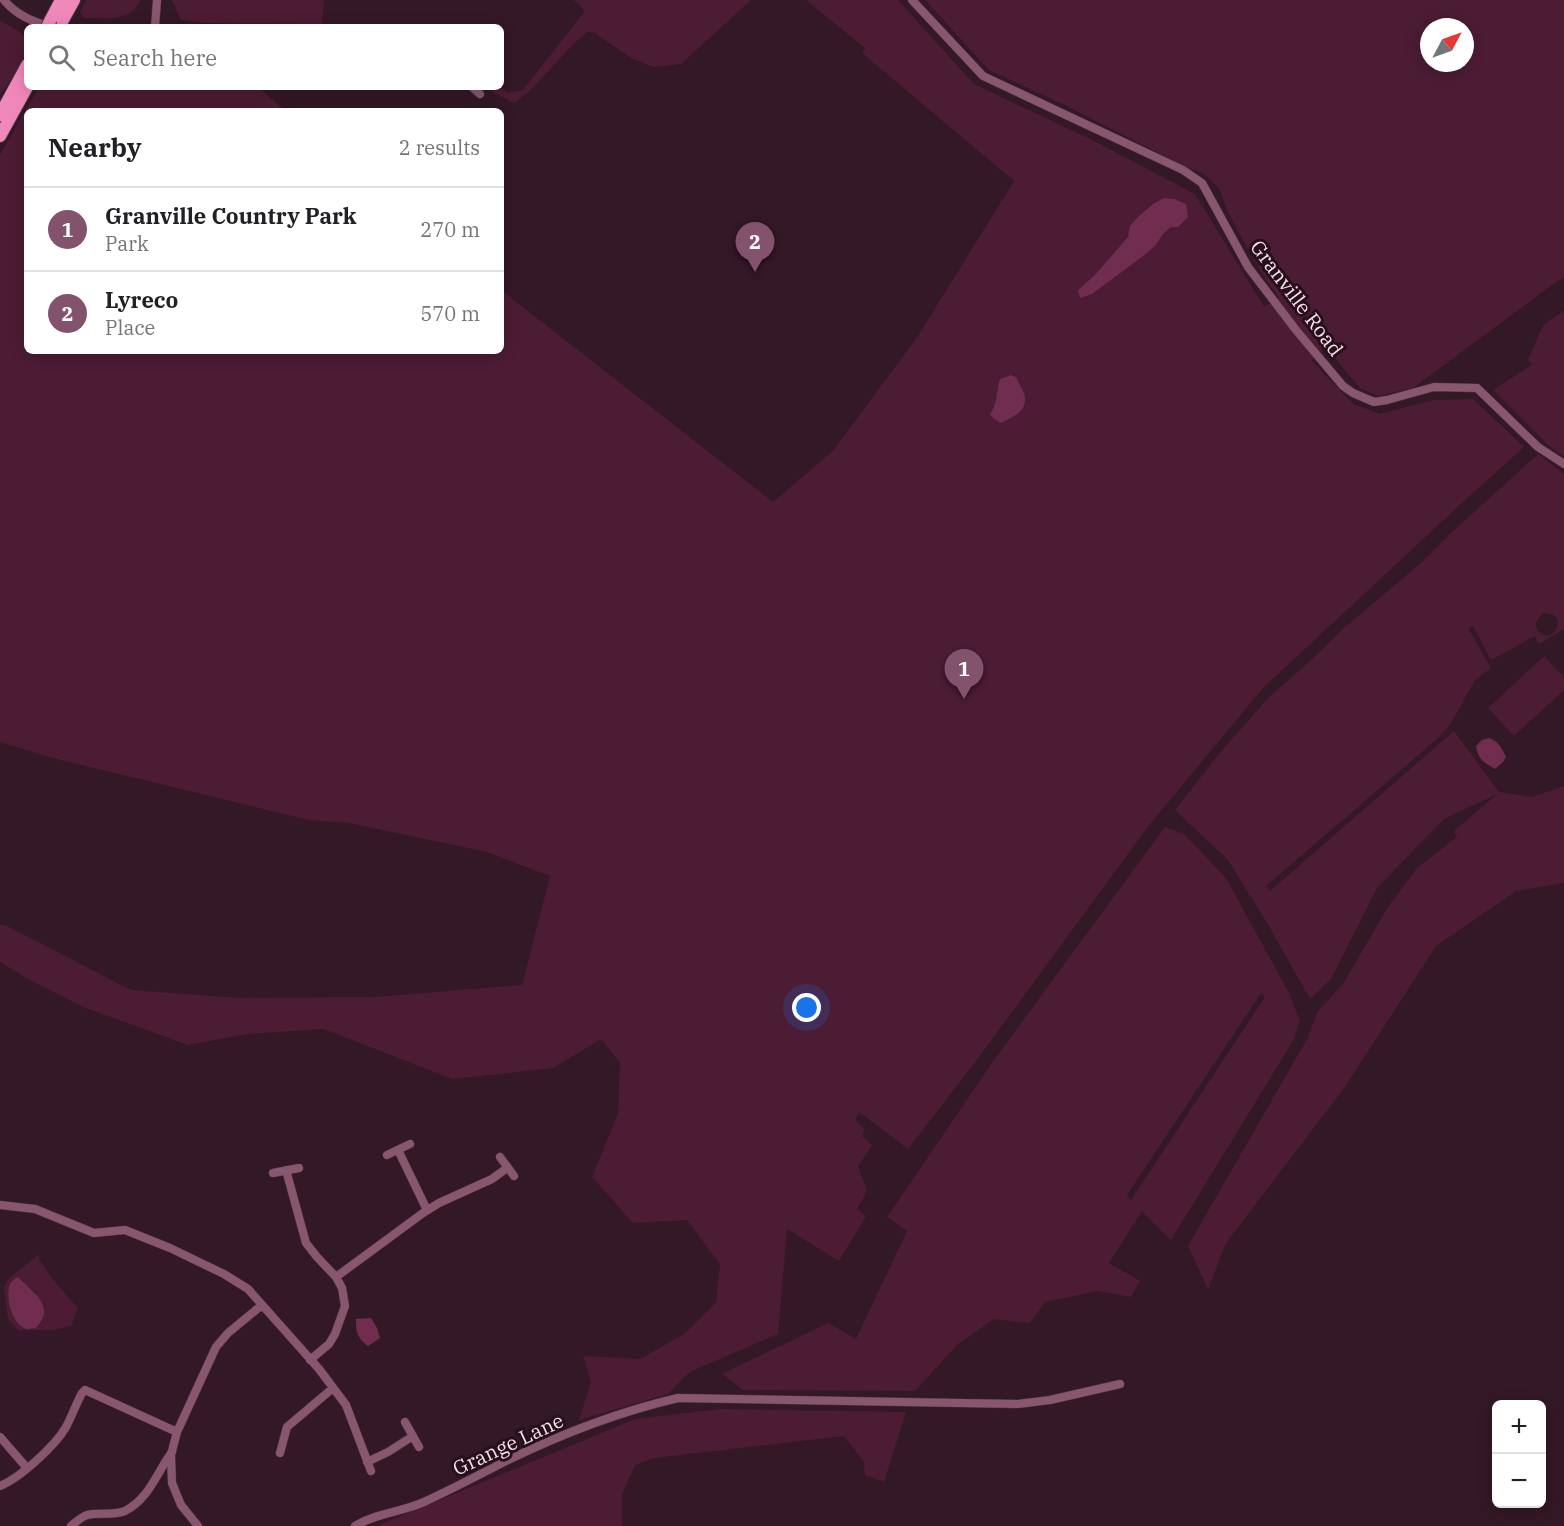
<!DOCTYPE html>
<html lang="en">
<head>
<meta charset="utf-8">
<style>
  body { margin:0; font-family:"IBM Plex Serif",serif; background:#f6f6f6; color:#202124 }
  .controls { position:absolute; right:18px; bottom:18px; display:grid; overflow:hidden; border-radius:9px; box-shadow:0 3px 15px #0003 }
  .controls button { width:54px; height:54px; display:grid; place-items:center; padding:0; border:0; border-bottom:2px solid #e0e0e0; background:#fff; color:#202124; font:30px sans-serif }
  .compass { position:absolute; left:1420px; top:18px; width:54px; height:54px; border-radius:50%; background:#fff; box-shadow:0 3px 15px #0003; rotate:49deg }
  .you { position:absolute; left:807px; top:1008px; width:21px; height:21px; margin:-15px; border:4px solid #fff; border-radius:50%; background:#1a73e8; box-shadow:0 0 0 9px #1a73e833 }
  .badge { display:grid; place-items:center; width:39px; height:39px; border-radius:50%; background:#83526c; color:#fff; font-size:20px; font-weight:700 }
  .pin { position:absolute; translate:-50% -50px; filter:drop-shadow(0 2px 3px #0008) }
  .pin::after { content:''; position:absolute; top:32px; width:21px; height:18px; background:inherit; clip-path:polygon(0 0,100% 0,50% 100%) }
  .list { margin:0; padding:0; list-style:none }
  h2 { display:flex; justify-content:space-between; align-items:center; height:78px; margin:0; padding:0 24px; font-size:26px }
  h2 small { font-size:20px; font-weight:400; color:#757577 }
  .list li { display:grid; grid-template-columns:39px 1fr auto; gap:18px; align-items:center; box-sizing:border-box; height:84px; padding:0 24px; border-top:2px solid #e0e0e0 }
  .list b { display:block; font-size:22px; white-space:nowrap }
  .list p { margin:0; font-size:20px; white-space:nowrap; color:#757577 }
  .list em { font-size:20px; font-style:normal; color:#757577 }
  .icon { flex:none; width:33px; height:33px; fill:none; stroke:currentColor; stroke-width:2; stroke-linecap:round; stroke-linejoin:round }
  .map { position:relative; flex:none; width:1564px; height:1526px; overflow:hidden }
  .search { position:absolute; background:#fff; box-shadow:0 3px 15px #0003; left:24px; top:24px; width:480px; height:66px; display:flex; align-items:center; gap:15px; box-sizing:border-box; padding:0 21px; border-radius:9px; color:#757577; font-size:22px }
  .panel { position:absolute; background:#fff; box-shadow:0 3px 15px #0003; left:24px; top:108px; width:480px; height:246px; border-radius:9px }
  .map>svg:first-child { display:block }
  .green { fill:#4c1c35; fill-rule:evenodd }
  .water { fill:#702d50 }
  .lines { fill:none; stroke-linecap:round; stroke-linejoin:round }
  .street-casing { stroke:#4e3440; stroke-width:9 }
  .primary-casing { stroke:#4e3440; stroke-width:14 }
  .street { stroke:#89566f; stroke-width:8 }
  .primary { stroke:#f188bc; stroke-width:12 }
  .primary-bridge-casing { stroke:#4e3440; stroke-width:14; stroke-linecap:butt }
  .primary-bridge { stroke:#f188bc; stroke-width:12 }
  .labels { text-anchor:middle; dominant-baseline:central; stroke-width:6; stroke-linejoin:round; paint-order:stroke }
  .street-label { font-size:20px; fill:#f4e0e8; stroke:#280f1c }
</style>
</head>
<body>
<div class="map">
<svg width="1564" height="1526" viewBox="0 0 1564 1526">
  <rect width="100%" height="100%" fill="#331825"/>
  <!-- green -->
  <path class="green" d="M86,0H141C129,23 107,18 84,18L80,12Z
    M172,0H324L322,24L205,23L181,20Z
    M574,0H751L681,64L654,67L631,58L595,33L587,32C561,53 542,83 515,103L494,93L489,87H499L508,93L523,90L585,11Z
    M806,0H898L974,84L1092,140L1195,194L1264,307L1279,298L1266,280L1243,240L1229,214L1219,188L1204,174L1178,163L1067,106L989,70L925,0H1564V278L1556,282L1413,388L1378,396L1360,388L1326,347L1311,360L1353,404L1380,414L1433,400L1473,399L1524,447L1464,501L1263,688L1150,824L979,1057L908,1149L859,1112L855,1120L865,1129L862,1136L872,1145L858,1166L867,1191L857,1209L866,1216L839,1261L787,1229L778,1334L692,1371L685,1376L668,1394L579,1420L591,1382L583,1356L640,1359L684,1334L716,1303L720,1264L687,1220L633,1223L592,1177L618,1114L620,1063L601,1039L553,1068L452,1079L324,1029L248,1034L188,1045L83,1007L30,980L0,962V925H5L131,990L238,998L375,997L522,985L550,876L487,852L349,823L309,820L49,757L0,742V155L39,87H258L286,111H27V351H501V290L773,502L833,451L918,336L1014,181L862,53L865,48ZM1429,27H1465V63H1429Z
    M0,21C9,26 23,31 27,41C32,53 7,84 0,95Z
    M1564,311V457L1547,444L1493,390L1532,365L1528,360L1543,325Z
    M1538,454L1564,474V629L1539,644L1535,636L1491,660L1473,626L1468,628L1491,668L1475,680L1450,725L1437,739L1266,886L1270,891L1454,731L1499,792L1532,797L1564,786V883L1516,891L1436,946L1345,1087L1226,1243L1208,1289L1188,1246L1307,1039L1318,1011L1343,984L1388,907L1417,868L1457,837L1454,831L1497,794L1444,819L1377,888L1331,979L1310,999L1267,923L1228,860L1175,810L1218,755L1270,696L1308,663L1344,628L1421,563L1450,534ZM1544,613L1554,615L1558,621C1555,651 1521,628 1544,613Z
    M1544,656L1564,677V690L1514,736L1488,708Z
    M1165,827L1184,834L1226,878L1289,993L1300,1021L1293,1041L1171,1240L1142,1211L1109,1263L1140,1281L1131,1297L1097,1291L1045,1302L1030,1323L994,1319L958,1344L915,1391L743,1390L722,1374L828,1323L856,1339L907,1231L887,1217L994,1060ZM1261,993L1265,997L1131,1200L1127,1195Z
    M38,1255L39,1259L54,1281L78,1308L71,1326L55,1330H18L8,1319L4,1288L8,1279ZM18,1277L36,1293L43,1318L40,1325L36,1328L21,1326C9,1312 8,1304 9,1286Z
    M721,1409L906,1412L884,1482L865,1475L864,1462L844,1436L654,1458L635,1465L622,1494V1526H377L635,1419Z"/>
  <!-- water -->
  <path class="water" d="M1164,198L1174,199L1186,204L1188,217L1178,227H1171L1163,234L1155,246L1143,256L1092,294L1080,298L1078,290L1095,275L1128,237L1130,226L1138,217L1153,204Z
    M1011,375L1017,378C1018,384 1021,385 1023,391C1031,410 1014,416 1001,423L993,418L990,414C998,404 996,390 1000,379Z
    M1489,738C1498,741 1502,748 1506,757L1503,762L1495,769C1483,762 1478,759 1476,746L1482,740Z
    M18,1277C32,1291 57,1307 36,1328C36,1328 27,1329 27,1329C12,1325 6,1299 9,1287C10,1282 14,1279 18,1277Z
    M371,1318L377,1328L380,1338L368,1346C357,1338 356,1332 356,1319Z"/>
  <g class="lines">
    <defs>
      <path id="street" d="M4,0C16,15 32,21 50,27
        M912,0L983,76L1183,170L1202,183L1248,267L1296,330L1343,386L1353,393L1374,402L1387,400L1434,387L1477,388L1538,447L1564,464
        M155,27L157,0
        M472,87L480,94
        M398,1150L427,1210
        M387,1155L410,1144
        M500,1157L514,1176
        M286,1170L306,1243L317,1257L336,1277L342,1288L345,1306L335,1334L329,1344L310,1360
        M273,1173L299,1168
        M0,1205L35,1209L94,1233L125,1230L170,1248L224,1274L248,1289L319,1369L346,1405L371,1471
        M336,1277L423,1213L439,1203L492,1179L507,1168
        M405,1422L419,1447
        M0,1437L27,1468
        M280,1453L287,1427L333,1388
        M367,1462L388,1452L413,1436
        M0,1486C20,1478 55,1446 66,1427C72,1416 76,1404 82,1393L85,1390L177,1432
        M71,1526C76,1522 81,1517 87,1515C99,1512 113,1516 125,1511C149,1499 157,1472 172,1452
        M198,1526L181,1505L172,1483L171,1455L177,1432L216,1347L228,1333L262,1305
        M355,1526C376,1513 402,1512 424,1502C452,1489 479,1475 506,1461C561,1434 618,1412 678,1398L1018,1404L1050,1400L1120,1384"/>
      <path id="primary" d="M51,19L61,0
        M59,27L74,0
        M0,115L27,65
        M0,136L27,87"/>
    </defs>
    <!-- street casing -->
    <use href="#street" class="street-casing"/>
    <!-- primary casing -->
    <use href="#primary" class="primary-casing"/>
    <!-- street -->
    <use href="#street" class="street"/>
    <!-- primary -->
    <use href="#primary" class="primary"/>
    <defs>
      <path id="primary-bridge" d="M47,27L51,19"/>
    </defs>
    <!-- primary-bridge casing -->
    <use href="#primary-bridge" class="primary-bridge-casing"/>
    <!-- primary-bridge -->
    <use href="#primary-bridge" class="primary-bridge"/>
  </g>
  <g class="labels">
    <!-- street labels -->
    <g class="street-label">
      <text transform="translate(1297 298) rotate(53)">Granville Road</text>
      <text transform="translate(508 1444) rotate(-25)">Grange Lane</text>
    </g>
  </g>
</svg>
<div class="controls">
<button>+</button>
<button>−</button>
</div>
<svg class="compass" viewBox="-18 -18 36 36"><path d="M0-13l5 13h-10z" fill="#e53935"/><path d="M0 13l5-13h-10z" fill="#757577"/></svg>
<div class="you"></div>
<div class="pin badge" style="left:964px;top:699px">1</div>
<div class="pin badge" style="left:755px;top:272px">2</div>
<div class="search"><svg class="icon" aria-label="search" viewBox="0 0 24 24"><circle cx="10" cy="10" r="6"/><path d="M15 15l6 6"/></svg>Search here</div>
<section class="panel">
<h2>Nearby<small>2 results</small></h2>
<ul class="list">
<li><span class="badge">1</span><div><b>Granville Country Park</b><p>Park</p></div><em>270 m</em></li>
<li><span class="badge">2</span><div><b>Lyreco</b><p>Place</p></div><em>570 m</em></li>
</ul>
</section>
</div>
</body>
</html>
